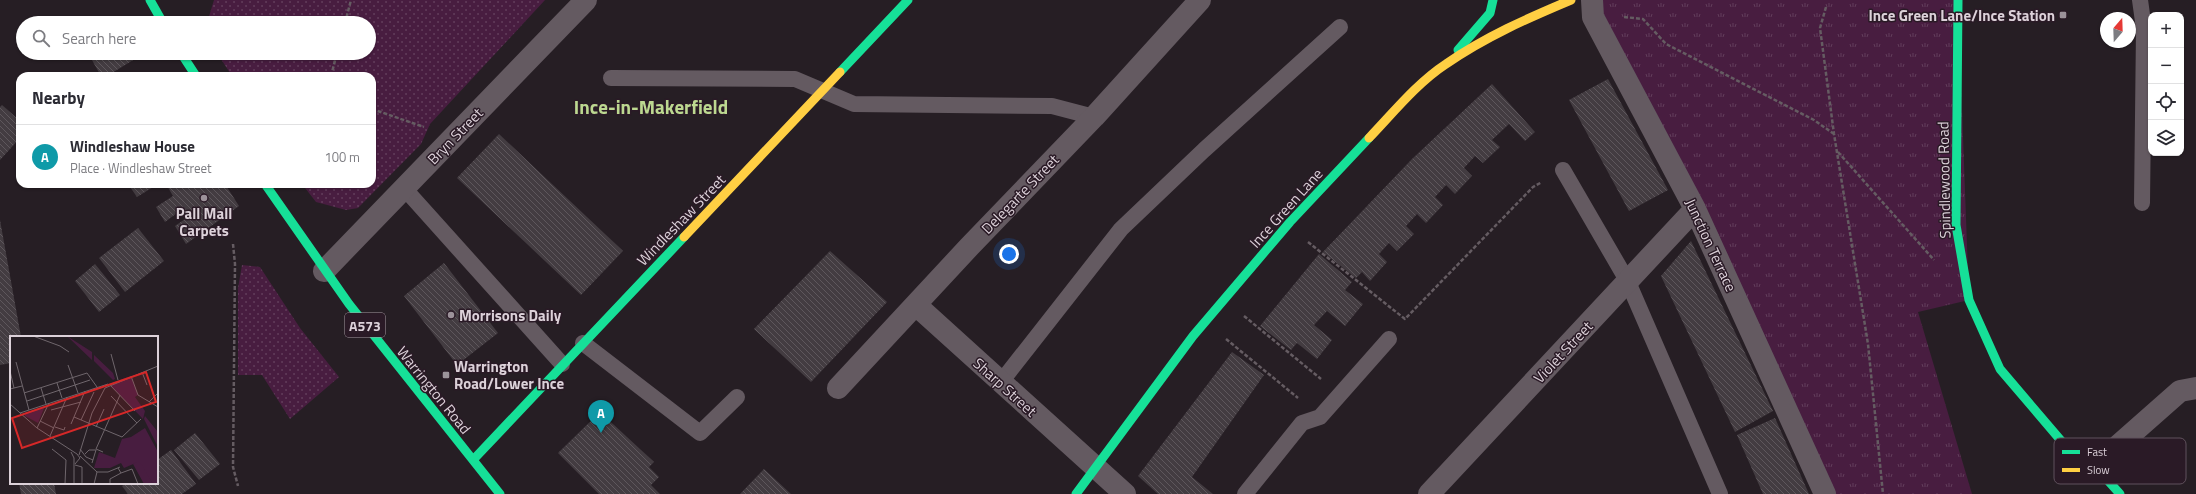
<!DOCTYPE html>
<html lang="en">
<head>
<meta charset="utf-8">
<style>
  body { margin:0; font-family:"Titillium Web",sans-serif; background:#f2f2f3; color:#2b2b33 }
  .controls { position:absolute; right:12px; top:12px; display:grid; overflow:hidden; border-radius:8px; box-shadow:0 1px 3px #0004 }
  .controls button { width:36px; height:36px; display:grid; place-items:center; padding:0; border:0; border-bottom:1px solid #e1e1e2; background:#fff; color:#2b2b33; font:20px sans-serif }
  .compass { position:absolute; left:2100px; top:12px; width:36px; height:36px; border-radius:50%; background:#fff; box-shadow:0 1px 3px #0004; rotate:19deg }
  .you { position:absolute; left:1009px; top:254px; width:14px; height:14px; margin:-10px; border:3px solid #fff; border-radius:50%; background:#1a73e8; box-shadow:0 0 0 6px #1a73e833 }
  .badge { display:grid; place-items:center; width:26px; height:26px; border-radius:50%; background:#9c929a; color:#fff; font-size:13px; font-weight:700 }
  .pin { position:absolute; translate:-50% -33px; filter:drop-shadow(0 1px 2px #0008) }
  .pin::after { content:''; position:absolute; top:21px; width:14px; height:12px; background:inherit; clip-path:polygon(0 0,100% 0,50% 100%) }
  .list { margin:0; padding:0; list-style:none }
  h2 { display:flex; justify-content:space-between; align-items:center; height:52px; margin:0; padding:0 16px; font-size:17px }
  h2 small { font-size:13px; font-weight:400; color:#7c7c81 }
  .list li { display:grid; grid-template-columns:26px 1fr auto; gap:12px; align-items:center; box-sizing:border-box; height:64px; padding:0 16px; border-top:1px solid #e1e1e2 }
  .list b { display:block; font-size:15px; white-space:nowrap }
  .list p { margin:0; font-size:13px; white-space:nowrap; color:#7c7c81 }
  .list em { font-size:13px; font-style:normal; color:#7c7c81 }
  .icon { flex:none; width:22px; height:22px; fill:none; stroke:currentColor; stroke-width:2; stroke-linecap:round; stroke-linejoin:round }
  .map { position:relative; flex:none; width:2196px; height:494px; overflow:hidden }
  .search { position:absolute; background:#fff; box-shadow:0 1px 3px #0004; left:16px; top:16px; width:360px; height:44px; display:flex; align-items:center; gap:10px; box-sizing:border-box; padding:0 14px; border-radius:22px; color:#7c7c81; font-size:15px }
  .panel { position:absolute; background:#fff; box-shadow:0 1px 3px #0004; left:16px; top:72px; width:360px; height:116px; border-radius:12px }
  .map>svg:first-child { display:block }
  .grass { fill:url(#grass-tufts) }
  .park { fill:url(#park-dots) }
  .building { fill:url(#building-back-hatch) }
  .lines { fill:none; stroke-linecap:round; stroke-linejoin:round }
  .path { stroke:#655c62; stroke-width:2.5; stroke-dasharray:4 2; stroke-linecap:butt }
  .lane { stroke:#645a61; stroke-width:16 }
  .street { stroke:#645a61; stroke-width:22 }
  .fast { stroke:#16e098; stroke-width:9 }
  .slow { stroke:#ffcf43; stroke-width:9 }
  .poi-dot { fill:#9c929a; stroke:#2a1a26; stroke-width:1.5 }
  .labels { text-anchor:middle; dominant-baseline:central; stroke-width:3; stroke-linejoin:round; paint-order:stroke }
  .shield { fill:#2a1a26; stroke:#a79aa3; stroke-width:1 }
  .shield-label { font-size:14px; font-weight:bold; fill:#dcd1d9 }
  .poi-label { font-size:15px; font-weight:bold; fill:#dcd1d9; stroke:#2a1a26; text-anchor:start }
  .street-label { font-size:15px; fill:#dcd1d9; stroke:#2a1a26 }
  .district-label { font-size:19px; font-weight:bold; fill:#bcd890; stroke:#2a1a26 }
  .inset-road { fill:none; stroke:#6f666c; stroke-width:1 }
  .view { fill:#d62828; fill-opacity:0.15; stroke:#d62828; stroke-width:2 }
  .inset-edge { fill:none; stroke:#dcd1d9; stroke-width:2 }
  .key { fill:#2a1a26; stroke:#5f515c; stroke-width:1 }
  .key-label { font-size:11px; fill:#dcd1d9 }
</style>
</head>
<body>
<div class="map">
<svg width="2196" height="494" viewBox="0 0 2196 494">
  <defs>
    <pattern id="grass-tufts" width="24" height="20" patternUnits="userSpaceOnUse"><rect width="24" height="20" fill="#481d40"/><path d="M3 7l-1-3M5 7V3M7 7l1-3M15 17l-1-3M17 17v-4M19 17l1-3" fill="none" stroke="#623d5b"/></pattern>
    <pattern id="park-dots" width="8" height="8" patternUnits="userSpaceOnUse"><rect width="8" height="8" fill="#481d40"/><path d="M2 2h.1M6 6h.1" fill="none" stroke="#623d5b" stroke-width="1.8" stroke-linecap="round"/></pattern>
    <pattern id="building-back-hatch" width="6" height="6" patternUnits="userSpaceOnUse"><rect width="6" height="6" fill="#433c41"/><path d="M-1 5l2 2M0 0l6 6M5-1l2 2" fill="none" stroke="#5e575c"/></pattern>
  </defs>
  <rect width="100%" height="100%" fill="#261e24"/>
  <!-- grass -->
  <path class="grass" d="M1595,0H1958L1969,300L1918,312L1972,494H1825Z"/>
  <!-- park -->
  <path class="park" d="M214,0H545L430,124L421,144L358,208L346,210L316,202L302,184H372V76H232L217,53H369V23H207Z
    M242,265L260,267L300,328L339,377L290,419L262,375H238V288Z"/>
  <!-- building -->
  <path class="building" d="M88,53H142L143,54L107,76H101Z
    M1608,79L1668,190L1629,211L1569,100Z
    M1492,84L1535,132L1525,141L1509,124L1492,140L1500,147L1483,163L1475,156L1464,168L1472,176L1455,194L1446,185L1435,197L1443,205L1426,223L1417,214L1406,226L1414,234L1397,251L1389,243L1379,254L1387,262L1370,281L1362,272L1356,278L1323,252L1412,159Z
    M2,105L20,121V138L0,160V107Z
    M499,134L623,251L581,295L457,178Z
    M128,184H158L137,197Z
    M166,184H225L239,206L186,244L175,226L185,219L181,210L165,222L156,207L173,196Z
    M0,220L21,337H11V363L0,365Z
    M138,228L164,261L125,292L99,258Z
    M1691,241L1773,411L1735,432L1661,276Z
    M830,251L887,302L811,382L754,329Z
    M1319,254L1352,282L1345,290L1363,304L1345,326L1327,311L1314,325L1332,340L1317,359L1297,343L1291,350L1260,326Z
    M444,263L498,333L457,365L404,296Z
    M95,264L120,295L99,312L75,281Z
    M1232,352L1264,375L1192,477L1213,494H1158L1138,476Z
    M600,412L654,462L649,467L659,477L651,485L660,494H599L558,453Z
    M1775,418L1809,494H1763L1737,435Z
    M195,433L220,464L199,480L174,450Z
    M171,450L196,484L182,494H128L122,486L126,483H157V460Z
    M764,469L791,494H740Z
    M19,483H54L56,494H21Z"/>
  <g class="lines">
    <!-- path -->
    <path class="path" d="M1826,7L1820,28L1834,134L1868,344L1883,494
      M1624,17L1643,19L1666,44L1814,120L1834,134
      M345,23L351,0
      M331,76L337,53
      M372,109L424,127
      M1838,152L1934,260
      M1308,242L1405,319L1533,187L1542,182
      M233,244L235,264L233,467L238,486
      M1244,316L1321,379
      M1226,339L1298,398"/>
    <!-- lane -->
    <path class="lane" d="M2140,0L2144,29L2142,203
      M611,78L795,79L854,104L1052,106L1094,117
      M1563,170L1628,282L1720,494
      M404,188L562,364
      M583,343L700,433L737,397
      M1001,382L1121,229L1204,150L1340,27
      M1245,494L1302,423L1320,417L1389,339"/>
    <!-- street -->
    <path class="street" d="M1592,0L1593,17L1695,209L1825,494
      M324,271L586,0
      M916,305L1125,494
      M838,388L969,247L1094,117L1200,0
      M2095,466L2180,391L2196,388
      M1429,494L1695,209"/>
    <!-- fast -->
    <path class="fast" d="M150,0L163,23
      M1958,0L1956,225L1969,300L2000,369L2069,450L2095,466L2120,494
      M1458,50L1490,13L1493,0
      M181,53L196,76
      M840,72L908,0
      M265,184L349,304L500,494
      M473,460L684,237
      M1076,494L1193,336L1290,222L1369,138"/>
    <!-- slow -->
    <path class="slow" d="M1369,138C1393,113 1417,83 1446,64C1485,37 1528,18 1571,0
      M684,237L840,72"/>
  </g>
  <!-- markers -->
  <g class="poi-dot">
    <rect x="2059" y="11" width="8" height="8" rx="2"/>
    <circle cx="204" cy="198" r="4"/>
    <circle cx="451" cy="315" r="4"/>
    <rect x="442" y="371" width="8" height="8" rx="2"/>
  </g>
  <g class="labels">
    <!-- shield labels -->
    <rect class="shield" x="345" y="313" width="40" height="24" rx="3"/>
    <g class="shield-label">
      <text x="365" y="325">A573</text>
    </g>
    <!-- poi labels -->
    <g class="poi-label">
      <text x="2055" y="15" text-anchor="end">Ince Green Lane/Ince Station</text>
      <text x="204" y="213" text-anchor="middle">Pall Mall<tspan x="204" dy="17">Carpets</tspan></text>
      <text x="459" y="315">Morrisons Daily</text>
      <text x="454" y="366">Warrington<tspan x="454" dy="17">Road/Lower Ince</tspan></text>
    </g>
    <!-- street labels -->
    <g class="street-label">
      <text transform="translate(455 136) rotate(-46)">Bryn Street</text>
      <text transform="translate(1944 180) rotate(-91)">Spindlewood Road</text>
      <text transform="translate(1020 194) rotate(-46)">Delegarte Street</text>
      <text transform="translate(1286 208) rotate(-48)">Ince Green Lane</text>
      <text transform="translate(681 220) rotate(-46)">Windleshaw Street</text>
      <text transform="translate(1711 245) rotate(65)">Junction Terrace</text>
      <text transform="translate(1563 352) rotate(-47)">Violet Street</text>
      <text transform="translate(1005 387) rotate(42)">Sharp Street</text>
      <text transform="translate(434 390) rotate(51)">Warrington Road</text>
    </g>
    <!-- district labels -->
    <g class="district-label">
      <text x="651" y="106">Ince-in-Makerfield</text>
    </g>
  </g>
  <!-- overview -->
  <g transform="translate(10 336)">
    <rect width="148" height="148" fill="#261e24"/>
    <path d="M121,40L128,59L125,61L135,75L133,83L99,48ZM135,92L148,116V148H143L128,126L114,132L111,127L100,132H84L89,116L105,122L112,103L121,101Z" fill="#481d40"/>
    <path d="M57,0L82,16V24ZM84,19L103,37L105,43L103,44L84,25ZM135,80L148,96V111L134,83ZM128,125L132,129L143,148H134L123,128Z" fill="#481d40"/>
    <path d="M35,70L28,87L15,80V77Z" fill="#481d40"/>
    <path class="inset-road" d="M23,0L50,10L59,16M101,18L108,44M6,26L19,74M58,29L68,57M0,35L4,52M132,36L137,49M121,40L128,59L148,71M47,47L52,62M99,48L125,75M31,52L36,68M0,53L12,50M14,57L77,37L87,51M101,60L127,87M17,65L80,44M139,66L148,57M0,68L27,92L67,118M41,74L71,66M10,77L98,48M64,81L112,101L131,83M71,84L84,56M30,85L44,92M61,88L75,55M45,91L54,94L55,91M86,91L94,73M27,92L39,67M40,100L57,61M42,113L56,124L55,148M70,113L76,121L83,124M61,116L64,122V148M93,116L86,113L110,59M75,118L79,114H86L82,127M69,119L82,77L95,52L148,30M70,120L87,136H98L110,131M65,128L70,122L67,118M65,129L72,131V148M111,137L122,133L128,148M84,148L87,136M100,148V143L111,137L108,132"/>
    <path class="view" d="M136,36L146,66L12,112L2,82Z"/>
    <rect width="148" height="148" class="inset-edge"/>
  </g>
  <!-- legend -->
  <rect x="2054" y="438" width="132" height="46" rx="6" class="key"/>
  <rect x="2062" y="450" width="18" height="4" fill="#16e098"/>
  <rect x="2062" y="468" width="18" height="4" fill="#ffcf43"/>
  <g class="key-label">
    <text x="2087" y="456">Fast</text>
    <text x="2087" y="474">Slow</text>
  </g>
</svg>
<div class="controls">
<button>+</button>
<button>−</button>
<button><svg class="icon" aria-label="locate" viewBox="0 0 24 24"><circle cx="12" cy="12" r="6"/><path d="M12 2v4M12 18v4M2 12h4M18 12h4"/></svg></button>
<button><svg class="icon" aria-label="layers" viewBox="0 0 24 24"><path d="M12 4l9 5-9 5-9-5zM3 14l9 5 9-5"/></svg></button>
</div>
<svg class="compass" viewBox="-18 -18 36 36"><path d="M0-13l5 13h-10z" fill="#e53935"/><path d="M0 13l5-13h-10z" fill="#7c7c81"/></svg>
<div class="you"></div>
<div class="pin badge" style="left:601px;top:433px;background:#0f9aa8">A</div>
<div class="search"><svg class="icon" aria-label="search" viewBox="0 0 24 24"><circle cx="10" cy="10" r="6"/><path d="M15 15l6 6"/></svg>Search here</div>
<section class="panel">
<h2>Nearby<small></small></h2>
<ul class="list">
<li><span class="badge" style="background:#0f9aa8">A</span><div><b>Windleshaw House</b><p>Place · Windleshaw Street</p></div><em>100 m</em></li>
</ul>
</section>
</div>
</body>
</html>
